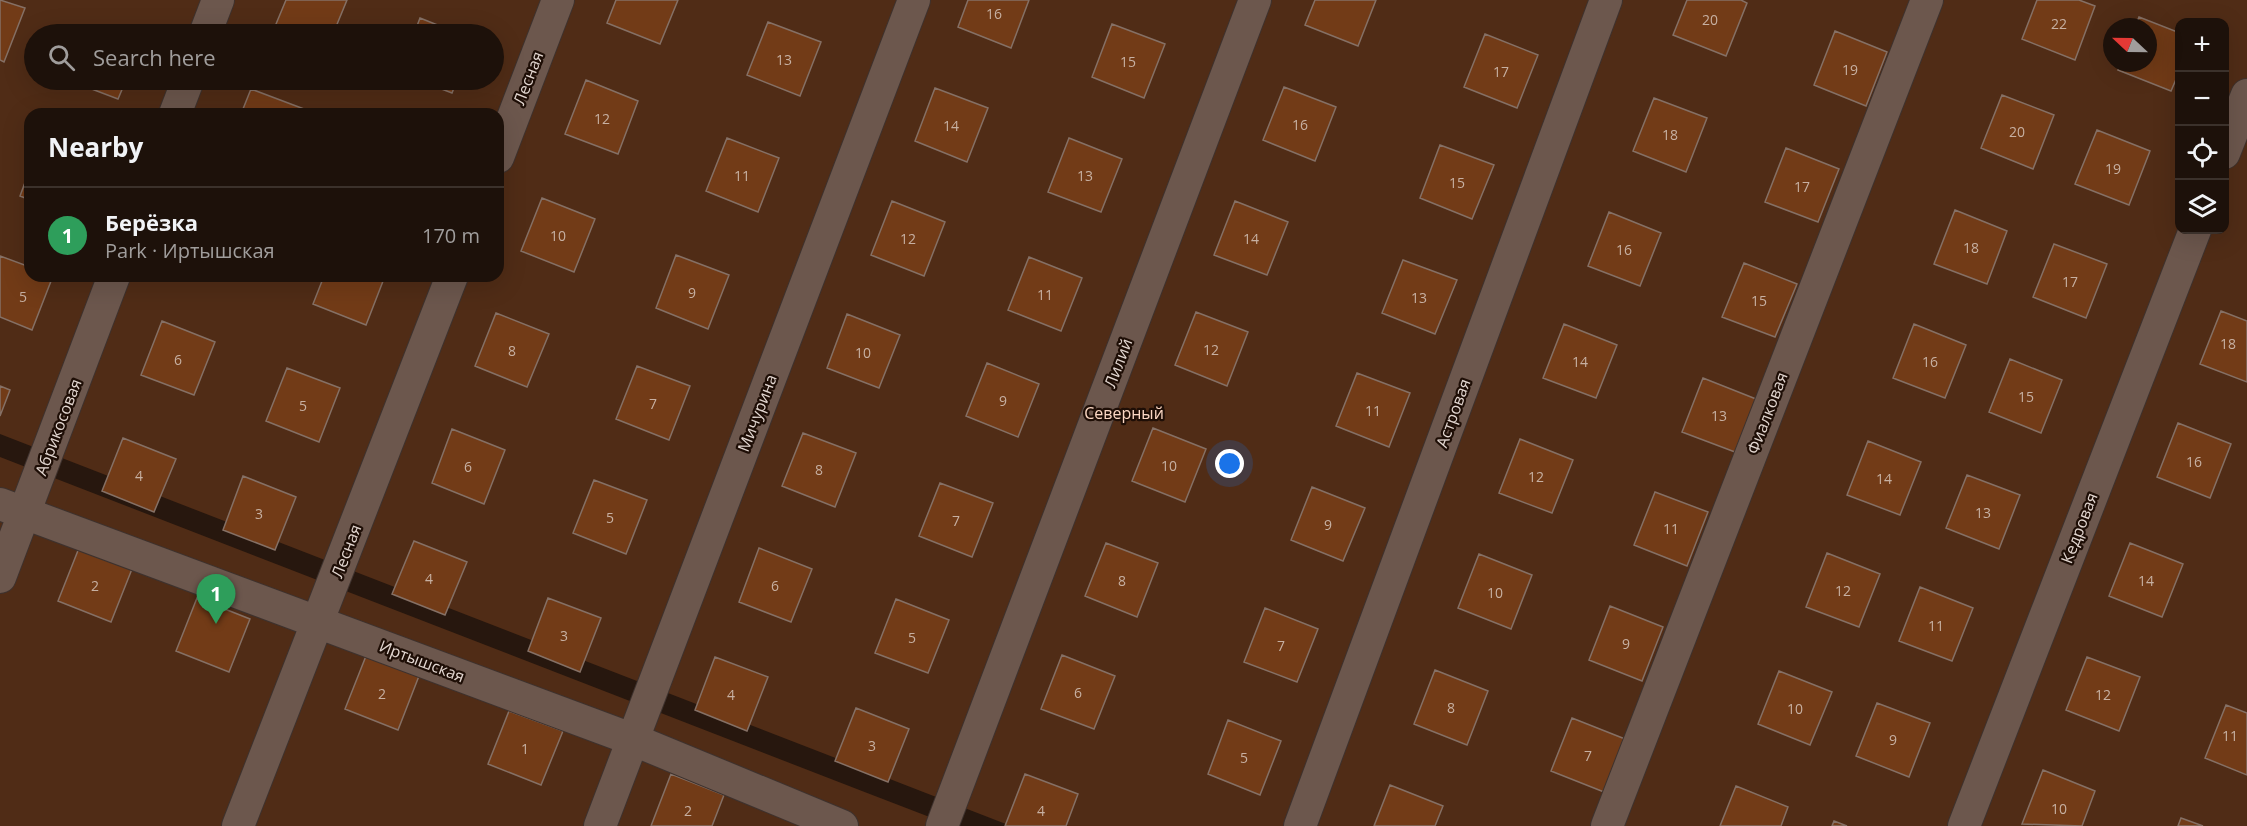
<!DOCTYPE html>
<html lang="en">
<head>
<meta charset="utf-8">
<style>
  body { margin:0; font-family:"Open Sans",sans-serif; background:#2a1f18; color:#f1f3f6 }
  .controls { position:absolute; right:18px; top:18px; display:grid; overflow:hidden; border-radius:12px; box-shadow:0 6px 24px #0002 }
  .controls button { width:54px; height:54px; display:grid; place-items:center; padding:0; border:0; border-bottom:2px solid #3b312b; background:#1d110a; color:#f1f3f6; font:30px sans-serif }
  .compass { position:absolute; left:2103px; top:18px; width:54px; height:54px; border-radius:50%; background:#1d110a; box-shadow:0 6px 24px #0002; rotate:292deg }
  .you { position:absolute; left:1230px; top:464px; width:21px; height:21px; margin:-15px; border:4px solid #fff; border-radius:50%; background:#1a73e8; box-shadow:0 0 0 9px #1a73e833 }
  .badge { display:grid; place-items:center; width:39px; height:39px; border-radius:50%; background:#52cbd8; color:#fff; font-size:20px; font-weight:700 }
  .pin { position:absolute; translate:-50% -50px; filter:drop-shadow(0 2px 3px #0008) }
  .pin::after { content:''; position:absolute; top:32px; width:21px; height:18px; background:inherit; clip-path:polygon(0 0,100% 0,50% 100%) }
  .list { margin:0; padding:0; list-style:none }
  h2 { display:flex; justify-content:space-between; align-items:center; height:78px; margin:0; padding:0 24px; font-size:26px }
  h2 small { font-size:20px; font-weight:400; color:#a09d9c }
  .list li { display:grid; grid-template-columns:39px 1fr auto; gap:18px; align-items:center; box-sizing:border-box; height:96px; padding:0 24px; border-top:2px solid #3b312b }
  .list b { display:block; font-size:22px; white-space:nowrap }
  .list p { margin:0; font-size:20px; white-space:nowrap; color:#a09d9c }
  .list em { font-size:20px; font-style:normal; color:#a09d9c }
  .icon { flex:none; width:33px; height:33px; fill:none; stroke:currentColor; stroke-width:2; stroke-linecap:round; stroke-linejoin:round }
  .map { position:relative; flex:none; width:2247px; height:826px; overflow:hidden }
  .search { position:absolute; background:#1d110a; box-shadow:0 6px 24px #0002; left:24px; top:24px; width:480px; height:66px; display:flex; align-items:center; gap:15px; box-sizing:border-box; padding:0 21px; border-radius:33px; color:#a09d9c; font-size:22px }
  .panel { position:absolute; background:#1d110a; box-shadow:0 6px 24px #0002; left:24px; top:108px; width:480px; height:174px; border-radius:18px }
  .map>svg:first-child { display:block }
  .green { fill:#502c16; fill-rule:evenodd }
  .building { fill:#723b17; stroke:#857065; stroke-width:1.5 }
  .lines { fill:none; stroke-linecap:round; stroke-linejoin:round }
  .minor-casing { stroke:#3e322e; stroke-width:34 }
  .minor { stroke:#6c574d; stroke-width:32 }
  .labels { text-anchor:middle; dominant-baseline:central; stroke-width:4.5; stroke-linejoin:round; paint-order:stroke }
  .number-label { font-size:14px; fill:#c7b0a2 }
  .street-label { font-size:16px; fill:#e3d7d1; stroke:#1e0e06 }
  .park-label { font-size:16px; fill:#fcd8c4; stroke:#1e0e06 }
</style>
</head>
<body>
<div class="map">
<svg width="2247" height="826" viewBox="0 0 2247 826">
  <rect width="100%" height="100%" fill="#27170e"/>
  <!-- green -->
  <path class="green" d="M0,0H2247V826H1011L0,434ZM2180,22H2224V230H2180ZM2112,27H2148V63H2112ZM34,34H494V80H34ZM30,114H498V276H30Z
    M0,457L862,791L953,826H0Z"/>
  <!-- building -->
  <path class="building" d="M0,0L25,8L4,62L0,60Z
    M286,0H347L333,34H302L276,24Z
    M616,0H678L660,44L607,23Z
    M968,0H1029L1011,48L958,27Z
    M1315,0H1376L1358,46L1305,25Z
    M1687,0H1741L1747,3L1726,56L1673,35Z
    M2037,0H2079L2095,6L2075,60L2022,39Z
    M2139,17L2180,33V70L2171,91L2118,70L2121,63H2148V27H2135Z
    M420,18L460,34H414Z
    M768,22L821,42L800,96L747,75Z
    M1112,24L1165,44L1144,98L1092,77Z
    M86,25L111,34H83Z
    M1835,31L1887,52L1866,106L1814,85Z
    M1485,34L1538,55L1517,108L1464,87Z
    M68,80H126L118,99Z
    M418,80H457L452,93Z
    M586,80L638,101L618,154L565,134Z
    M1284,87L1336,107L1315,161L1263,140Z
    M935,88L988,108L967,162L915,141Z
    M251,89L304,109L302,114H241Z
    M2002,95L2054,115L2033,169L1981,148Z
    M1654,98L1707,118L1686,172L1633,151Z
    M2097,130L2150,151L2129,205L2075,184Z
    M727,138L779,158L758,212L706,191Z
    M1069,138L1122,159L1101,212L1048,192Z
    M1440,145L1494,165L1472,219L1420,198Z
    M1786,148L1839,169L1818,222L1765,202Z
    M30,169V200L20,196Z
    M542,198L595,219L574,272L521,251Z
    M892,201L945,222L924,276L871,255Z
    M1235,201L1288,222L1267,275L1214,255Z
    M1955,210L2007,231L1987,284L1934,264Z
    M1609,212L1661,233L1640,286L1588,266Z
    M2054,244L2107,264L2086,318L2033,297Z
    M676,255L729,275L708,329L656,308Z
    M0,256L30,267V276H53L32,330L0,317Z
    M1029,257L1082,278L1061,331L1008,310Z
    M1403,260L1457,280L1435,334L1382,313Z
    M1744,263L1797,284L1775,337L1722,317Z
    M324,276H385L366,325L313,304Z
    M2221,311L2247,321V382L2200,364Z
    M1196,312L1248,332L1227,386L1175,365Z
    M496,313L549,334L527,387L475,366Z
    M847,314L900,335L879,388L827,368Z
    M162,321L215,342L194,395L141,375Z
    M1564,324L1617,345L1596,398L1543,378Z
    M1914,324L1966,345L1945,398L1893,378Z
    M2010,359L2062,380L2041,433L1989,412Z
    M987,363L1039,384L1018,437L966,416Z
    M637,366L690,386L669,440L616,419Z
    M287,368L340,388L319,442L266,421Z
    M1357,373L1410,393L1389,447L1336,426Z
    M1703,378L1756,399L1735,452L1682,432Z
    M0,386L10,390L0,416Z
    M2178,423L2231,444L2210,498L2157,477Z
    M1153,428L1206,449L1185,502L1132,481Z
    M452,429L505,450L484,504L432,483Z
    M803,433L856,453L835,507L782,486Z
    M123,438L176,459L154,512L102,491Z
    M1520,439L1573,460L1552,513L1499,493Z
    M1868,441L1921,462L1900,515L1847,495Z
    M1967,475L2020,495L1999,549L1946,528Z
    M243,476L296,497L275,550L223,530Z
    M594,480L647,500L626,554L573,533Z
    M940,483L993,503L972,557L919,536Z
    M1312,487L1365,508L1343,561L1291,540Z
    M1655,492L1708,512L1687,566L1634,545Z
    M414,541L467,562L445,615L392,594Z
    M1106,543L1158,563L1137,617L1085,596Z
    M2130,543L2183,564L2162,617L2109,596Z
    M79,548L132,569L111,622L58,601Z
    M759,548L812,569L791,622L739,602Z
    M1827,553L1880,574L1859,627L1806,607Z
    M1479,554L1532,575L1511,629L1458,608Z
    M1920,587L1973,608L1952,661L1899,641Z
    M197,598L250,619L229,672L176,651Z
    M548,598L601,618L580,672L528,651Z
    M896,599L949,620L928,673L875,653Z
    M1610,606L1663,627L1642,681L1589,660Z
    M1265,608L1318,629L1297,682L1244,662Z
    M1062,655L1115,676L1094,729L1041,709Z
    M366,656L419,676L398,730L345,709Z
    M715,657L768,677L747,731L695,710Z
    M2087,657L2140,677L2119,731L2066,710Z
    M1435,670L1488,691L1467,745L1414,724Z
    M1779,671L1832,692L1810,745L1758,724Z
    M1877,703L1930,723L1909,777L1856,756Z
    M2226,705L2247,713V775L2205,758Z
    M856,708L909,729L888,782L835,761Z
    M509,711L563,731L541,785L488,764Z
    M1572,718L1625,739L1604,792L1551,771Z
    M1228,720L1281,741L1260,795L1208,774Z
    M2043,770L2095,791L2082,826L2022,824Z
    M671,774L724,795L712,826H651Z
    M1025,774L1078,794L1066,826H1005Z
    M1390,785L1443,806L1435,826H1374Z
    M1736,786L1788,807L1781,826H1720Z
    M2181,818L2203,826H2178Z
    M1834,821L1847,826H1832Z"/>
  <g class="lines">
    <defs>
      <path id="minor" d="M205,34L218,0
        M175,114L188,80
        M2224,153L2247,95
        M498,157L558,0
        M0,504L634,740L842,826
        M0,577L114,276
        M238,826L452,276
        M600,826L914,0
        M942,826L1255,0
        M1300,826L1606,0
        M1607,826L1927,0
        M1964,826L2195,230"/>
    </defs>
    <!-- minor casing -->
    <use href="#minor" class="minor-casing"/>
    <!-- minor -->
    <use href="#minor" class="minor"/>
  </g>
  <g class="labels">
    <!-- number labels -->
    <g class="number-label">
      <text x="994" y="13">16</text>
      <text x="1710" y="19">20</text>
      <text x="2059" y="23">22</text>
      <text x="784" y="59">13</text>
      <text x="1128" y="61">15</text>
      <text x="1850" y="69">19</text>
      <text x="1501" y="71">17</text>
      <text x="602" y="118">12</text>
      <text x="1300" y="124">16</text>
      <text x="951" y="125">14</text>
      <text x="2017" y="131">20</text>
      <text x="1670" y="134">18</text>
      <text x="2113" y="168">19</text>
      <text x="742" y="175">11</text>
      <text x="1085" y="175">13</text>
      <text x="1457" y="182">15</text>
      <text x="1802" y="186">17</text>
      <text x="558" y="235">10</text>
      <text x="908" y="238">12</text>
      <text x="1251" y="238">14</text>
      <text x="1971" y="247">18</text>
      <text x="1624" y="249">16</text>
      <text x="2070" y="281">17</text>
      <text x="692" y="292">9</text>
      <text x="1045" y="294">11</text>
      <text x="23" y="296">5</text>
      <text x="1419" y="297">13</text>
      <text x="1759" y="300">15</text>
      <text x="2228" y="343">18</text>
      <text x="1211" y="349">12</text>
      <text x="512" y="350">8</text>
      <text x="863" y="352">10</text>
      <text x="178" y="359">6</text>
      <text x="1580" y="361">14</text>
      <text x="1930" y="361">16</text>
      <text x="2026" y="396">15</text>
      <text x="1003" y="400">9</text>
      <text x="653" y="403">7</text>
      <text x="303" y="405">5</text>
      <text x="1373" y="410">11</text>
      <text x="1719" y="415">13</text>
      <text x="2194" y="461">16</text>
      <text x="1169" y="465">10</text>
      <text x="468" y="466">6</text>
      <text x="819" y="469">8</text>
      <text x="139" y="475">4</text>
      <text x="1536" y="476">12</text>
      <text x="1884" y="478">14</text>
      <text x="1983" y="512">13</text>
      <text x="259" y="513">3</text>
      <text x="610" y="517">5</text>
      <text x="956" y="520">7</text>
      <text x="1328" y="524">9</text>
      <text x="1671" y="528">11</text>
      <text x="429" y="578">4</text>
      <text x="1122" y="580">8</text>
      <text x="2146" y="580">14</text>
      <text x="95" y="585">2</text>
      <text x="775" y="585">6</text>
      <text x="1843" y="590">12</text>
      <text x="1495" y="592">10</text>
      <text x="1936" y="625">11</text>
      <text x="564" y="635">3</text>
      <text x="912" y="637">5</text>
      <text x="1626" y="643">9</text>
      <text x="1281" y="645">7</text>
      <text x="1078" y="692">6</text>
      <text x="382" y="693">2</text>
      <text x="731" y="694">4</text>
      <text x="2103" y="694">12</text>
      <text x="1451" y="707">8</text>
      <text x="1795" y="708">10</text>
      <text x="2230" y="735">11</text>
      <text x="1893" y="739">9</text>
      <text x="872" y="745">3</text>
      <text x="525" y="748">1</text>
      <text x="1588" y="755">7</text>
      <text x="1244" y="757">5</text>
      <text x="2059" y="808">10</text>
      <text x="688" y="810">2</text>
      <text x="1041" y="810">4</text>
    </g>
    <!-- street labels -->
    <g class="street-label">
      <text transform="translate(528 78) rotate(-69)">Лесная</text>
      <text transform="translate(1118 363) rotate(-69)">Лилий</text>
      <text transform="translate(757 413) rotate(-69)">Мичурина</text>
      <text transform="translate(1453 413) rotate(-70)">Астровая</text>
      <text transform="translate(1767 413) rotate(-69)">Фиалковая</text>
      <text transform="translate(58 427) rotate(-69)">Абрикосовая</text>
      <text transform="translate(2079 528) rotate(-69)">Кедровая</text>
      <text transform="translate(346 551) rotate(-69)">Лесная</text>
      <text transform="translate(422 661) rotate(21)">Иртышская</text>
    </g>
    <!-- park labels -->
    <g class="park-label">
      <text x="1124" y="413">Северный</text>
    </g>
  </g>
</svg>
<div class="controls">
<button>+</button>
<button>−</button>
<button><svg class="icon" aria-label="locate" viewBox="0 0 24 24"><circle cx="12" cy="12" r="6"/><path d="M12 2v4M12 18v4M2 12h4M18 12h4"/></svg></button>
<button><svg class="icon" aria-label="layers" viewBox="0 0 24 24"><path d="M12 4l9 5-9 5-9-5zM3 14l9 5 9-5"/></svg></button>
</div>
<svg class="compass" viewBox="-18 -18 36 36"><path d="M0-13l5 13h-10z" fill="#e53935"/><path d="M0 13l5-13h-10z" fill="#a09d9c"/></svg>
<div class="you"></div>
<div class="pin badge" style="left:216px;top:624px;background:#2e9e5b">1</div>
<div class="search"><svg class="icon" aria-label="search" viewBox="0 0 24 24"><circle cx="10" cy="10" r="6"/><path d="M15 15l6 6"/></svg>Search here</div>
<section class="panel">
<h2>Nearby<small></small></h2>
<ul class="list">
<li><span class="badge" style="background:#2e9e5b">1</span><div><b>Берёзка</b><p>Park · Иртышская</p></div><em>170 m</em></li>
</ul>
</section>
</div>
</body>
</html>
